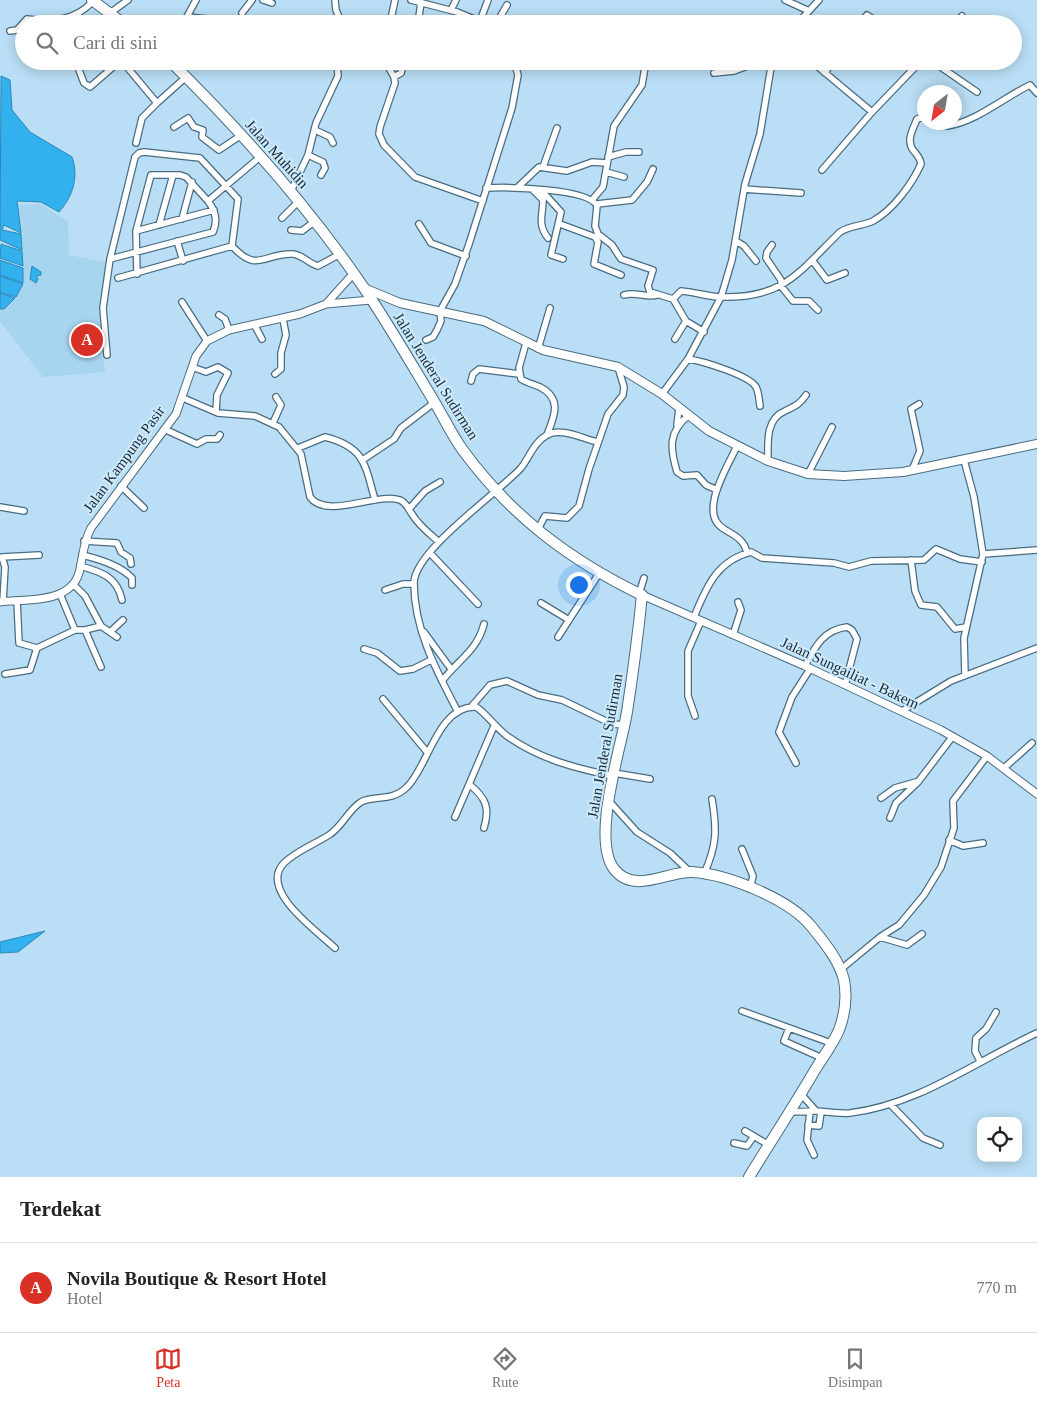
<!DOCTYPE html>
<html lang="id">
<head>
<meta charset="utf-8">
<style>
  body { margin:0; font-family:Georgia,serif; background:#f6f6f6; color:#222 }
  .controls { position:absolute; right:15px; bottom:15px; display:grid; overflow:hidden; border-radius:10px; box-shadow:0 2px 12px #0003 }
  .controls button { width:45px; height:45px; display:grid; place-items:center; padding:0; border:0; border-bottom:1px solid #e0e0e0; background:#fff; color:#222; font:25px sans-serif }
  .compass { position:absolute; left:917px; top:85px; width:45px; height:45px; border-radius:50%; background:#fff; box-shadow:0 2px 12px #0003; rotate:211deg }
  .you { position:absolute; left:578px; top:584px; width:18px; height:18px; margin:-12px; border:4px solid #fff; border-radius:50%; background:#1a73e8; box-shadow:0 0 0 8px #1a73e833 }
  .badge { display:grid; place-items:center; width:32px; height:32px; border-radius:50%; background:#d93025; color:#fff; font-size:16px; font-weight:700 }
  .pin { position:absolute; translate:-50% -50%; border:2px solid #fff; box-shadow:0 1px 5px #0006 }
  .list { margin:0; padding:0; list-style:none }
  h2 { display:flex; justify-content:space-between; align-items:center; height:65px; margin:0; padding:0 20px; font-size:21px }
  h2 small { font-size:16px; font-weight:400; color:#767676 }
  .list li { display:grid; grid-template-columns:32px 1fr auto; gap:15px; align-items:center; box-sizing:border-box; height:90px; padding:0 20px; border-top:1px solid #e0e0e0 }
  .list b { display:block; font-size:19px; white-space:nowrap }
  .list p { margin:0; font-size:16px; white-space:nowrap; color:#767676 }
  .list em { font-size:16px; font-style:normal; color:#767676 }
  .icon { flex:none; width:28px; height:28px; fill:none; stroke:currentColor; stroke-width:2; stroke-linecap:round; stroke-linejoin:round }
  .map { position:relative; flex:none; width:1037px; height:1177px; overflow:hidden }
  .search { position:absolute; background:#fff; box-shadow:0 2px 12px #0003; left:15px; right:15px; top:15px; height:55px; display:flex; align-items:center; gap:12px; box-sizing:border-box; padding:0 18px; border-radius:28px; color:#767676; font-size:19px }
  .sheet { height:155px; background:#fff }
  nav { display:flex; justify-content:space-around; align-items:center; box-sizing:border-box; height:70px; border-top:1px solid #e0e0e0; background:#fff; font-size:14px; color:#767676 }
  nav a { display:grid; justify-items:center; gap:2px }
  nav .on { color:#d93025 }
  .map>svg:first-child { display:block }
  .built { fill:#a7d4ef }
  .water { fill:#32b1ee; stroke:#2b88b6 }
  .lines { fill:none; stroke-linecap:round; stroke-linejoin:round }
  .minor-casing { stroke:#496c80; stroke-width:8 }
  .tertiary-casing { stroke:#496c80; stroke-width:9 }
  .secondary-casing { stroke:#496c80; stroke-width:10 }
  .trunk-casing { stroke:#496c80; stroke-width:12 }
  .minor { stroke:#fff; stroke-width:5.5 }
  .tertiary { stroke:#fff; stroke-width:7 }
  .secondary { stroke:#fff; stroke-width:8 }
  .trunk { stroke:#fff; stroke-width:10 }
  .labels { text-anchor:middle; dominant-baseline:central; stroke-width:4; stroke-linejoin:round; paint-order:stroke }
  .street-label { font-size:15px; fill:#1b2932; stroke:#cceafd }
</style>
</head>
<body>
<div class="map">
<svg width="1037" height="1177" viewBox="0 0 1037 1177">
  <rect width="100%" height="100%" fill="#b9def5"/>
  <!-- built -->
  <path class="built" d="M40,204L68,221L69,255L108,263L99,310L105,372L43,377L0,321V309H4L15,298L23,283L17,205Z"/>
  <!-- water -->
  <path class="water" d="M1,76L10,80L12,110L30,132L72,157C79,177 73,196 59,212L41,202L17,201L21,233L4,225L2,230L21,234L22,250L0,240Z
    M1,244L22,251L23,266L0,258Z
    M0,260L23,268V283L0,275Z
    M32,266L41,272V275L36,276L38,279L36,283L30,279Z
    M0,276L23,284L16,297L0,292Z
    M0,293L15,298L4,309H0Z
    M45,931L18,952L0,953V942Z"/>
  <g class="lines">
    <defs>
      <path id="minor" d="M263,0L272,3
        M335,0L336,10L342,24
        M411,0L457,12L486,24
        M785,0L807,10
        M451,10L456,0
        M110,13L128,0
        M242,13L252,0
        M188,17L208,19L218,24
        M480,21L488,0
        M183,24L196,0
        M283,24L297,22L318,24
        M390,24L395,0
        M418,24L421,2
        M496,24L507,5
        M677,24L683,21L692,24
        M797,24L819,0
        M859,24L867,15L881,24
        M955,24L962,16
        M10,31L17,30L27,19C51,22 76,21 93,1
        M82,61L79,70L84,83L90,87L120,61
        M122,61L157,103L186,77
        M385,61L394,77L395,83L380,127L379,134L384,145L415,177L483,201
        M811,61L872,112
        M932,61L977,92
        M714,73L734,71L761,61
        M825,73L833,61
        M394,77L401,73L404,61
        M939,122L947,126C976,122 1003,98 1030,85L1037,93
        M174,127L188,118L194,127L203,130L202,137L219,150L240,136
        M315,130L330,137L333,143
        M136,143L142,118L157,103
        M308,155L323,162L325,168L321,175
        M608,157L626,152H639
        M543,167L557,128
        M822,170L872,112L921,61
        M606,172L624,177
        M518,187L539,167L567,171L592,162L607,163
        M486,188C506,187 589,188 597,206L595,226L598,234L612,245L621,259L653,270L648,286L650,292L673,299L686,321L704,332
        M744,189L801,193
        M533,190L543,200C543,215 537,224 548,238
        M541,190L561,212L551,255L563,259
        M291,191L308,155L316,123L338,76L337,61
        M592,200L603,187L614,126L642,85L646,61
        M597,204L632,200L647,182L653,169
        M282,218L299,201
        M182,219L192,182
        M419,224L431,243L466,256
        M560,224L595,237L598,242L594,264L621,275
        M159,225L173,175
        M291,230L302,231L315,221
        M136,231L214,210
        M177,241L183,261
        M736,241L744,246L756,261
        M772,245L767,252L766,258L781,280V286L793,301H809L818,310
        M232,246C258,274 263,253 293,254C303,255 309,264 318,266L340,254
        M110,259L213,232C218,221 215,210 208,201L260,157
        M812,260L827,280L845,273
        M137,274L136,231L151,175H180L186,177L208,201
        M624,295C635,291 645,298 657,295
        M673,299L681,291C694,292 706,296 719,297C784,299 798,273 840,232C851,225 863,226 873,221C893,210 912,184 921,164C920,157 917,155 913,150C906,140 913,129 917,119L924,117
        M182,302L207,341
        M219,315L225,319L229,330
        M255,326L262,339
        M675,339L686,321
        M426,340L433,337L437,330L441,321L440,311L455,284L469,244L512,108L518,75L514,61
        M526,343L519,368L521,379C527,383 533,384 540,387C563,399 554,417 547,435
        M538,349L550,308
        M107,355L103,308L110,259L135,157L139,153L144,152L200,158L238,199L232,246L118,278
        M688,359C702,361 749,375 756,387C759,393 759,400 760,406
        M192,367L206,372L218,367L228,373L217,395L216,412
        M275,374L281,369V353L286,335L283,319
        M471,381L473,374L479,369L519,374
        M662,394L688,359L721,297L732,260L745,184L760,134L772,61
        M183,398L218,413L255,416L279,427L301,454L310,497C327,520 376,492 400,500C407,503 408,509 412,514C418,525 430,534 439,542
        M689,415C668,432 670,448 677,472L683,476L697,475L706,485L717,490
        M273,423L281,405L276,397
        M677,425L679,408
        M164,429L197,444L206,439H217L220,435
        M737,446C728,466 697,514 724,529C735,536 744,539 747,553
        M298,448L325,437C365,447 365,465 375,500
        M364,459L394,439L401,428L435,402
        M964,460L974,497L983,554L964,638L965,675
        M768,461C768,444 765,419 785,411C795,406 799,405 806,395
        M912,470L920,451L911,409L919,404
        M808,474L832,427
        M121,486L144,508
        M0,507L24,511
        M409,509L425,491L440,482
        M537,531L545,516L567,518L579,506L589,469L608,414L623,395L624,387L618,367
        M84,541L117,543L121,552L130,558L131,564
        M430,553L478,604
        M983,554L1037,550
        M82,555C99,559 120,565 132,578V585
        M2,557L5,567L3,602
        M2,557L39,555
        M911,560L915,591L921,605L937,607L955,629L966,627
        M80,566C102,572 117,577 122,600
        M73,584L85,596L101,626L117,637
        M385,590L403,584H414
        M60,594L75,630
        M639,594L644,578
        M17,600L19,643L37,648
        M541,603L569,620
        M694,617C706,588 716,561 751,552L762,558L834,563L849,567L871,561L924,560L936,549L960,559L982,562
        M85,630L101,667
        M110,632L123,620
        M424,632L451,669
        M733,635L741,610L738,602
        M558,637L600,572
        M364,649L377,653L400,671L413,669L431,660
        M805,666C815,647 823,630 847,627L852,630L857,639L845,685
        M5,674L30,670L37,648L75,630H85L101,626
        M442,681C459,659 477,651 484,624
        M383,699L427,752
        M471,707L490,685L507,681L538,695L562,700L612,724L625,725
        M902,711L951,681L1037,648
        M458,712C437,672 414,630 414,583C414,551 498,493 521,468C529,458 534,442 547,435C562,427 583,439 598,442
        M695,716L688,696V651L701,621
        M796,763L779,732L792,697L810,669
        M1004,768L1032,743
        M614,773L650,779
        M470,785C486,798 490,808 484,828
        M881,798L895,788L916,782
        M609,801L637,832L670,853L690,872
        M455,817L494,726
        M890,818L896,803L918,782L953,736
        M949,840L963,846L983,843
        M742,849L753,876L750,889
        M704,874C717,845 717,830 712,799
        M880,937L907,945L922,934
        M335,948C317,931 258,890 284,863C296,851 315,844 329,835C343,826 348,810 361,802C374,795 392,802 407,787C428,767 438,705 476,707C485,712 496,728 507,736C539,759 575,768 613,776
        M840,970L880,937L899,925L924,895L941,867L954,828L953,801L987,756
        M742,1011L831,1043
        M789,1028L784,1041L822,1058
        M980,1061L975,1051L976,1038L986,1029L996,1012
        M801,1094L816,1111C827,1112 839,1114 850,1113C918,1105 976,1061 1037,1033
        M891,1105L923,1138L940,1145
        M810,1111L807,1140L814,1155
        M790,1112L814,1111
        M808,1125L819,1126L821,1112
        M745,1131L769,1145
        M734,1143L747,1146L754,1136"/>
      <path id="tertiary" d="M326,304L353,274
        M642,595L805,666L941,730L987,756L1037,794
        M0,602C25,599 70,604 79,573C83,557 83,543 91,528L176,414L196,356L207,341L229,330L300,314L326,304L371,300"/>
      <path id="secondary" d="M364,288L400,303L484,321L543,350L618,367L662,394L709,431L768,461L808,474L844,476L903,472L1037,444"/>
      <path id="trunk" d="M92,0L124,24
        M170,61C241,131 308,206 364,288C389,325 412,365 435,403C444,418 452,435 462,449C510,515 569,560 642,595C638,635 633,673 627,712C621,748 591,839 614,869C634,895 667,871 692,872C727,874 789,899 811,926C824,942 839,960 844,980C847,996 845,1014 839,1030C833,1044 823,1057 815,1070C794,1106 771,1141 749,1177"/>
    </defs>
    <!-- minor casing -->
    <use href="#minor" class="minor-casing"/>
    <!-- tertiary casing -->
    <use href="#tertiary" class="tertiary-casing"/>
    <!-- secondary casing -->
    <use href="#secondary" class="secondary-casing"/>
    <!-- trunk casing -->
    <use href="#trunk" class="trunk-casing"/>
    <!-- minor -->
    <use href="#minor" class="minor"/>
    <!-- tertiary -->
    <use href="#tertiary" class="tertiary"/>
    <!-- secondary -->
    <use href="#secondary" class="secondary"/>
    <!-- trunk -->
    <use href="#trunk" class="trunk"/>
  </g>
  <g class="labels">
    <!-- street labels -->
    <g class="street-label">
      <text transform="translate(277 154) rotate(48)">Jalan Muhidin</text>
      <text transform="translate(436 376) rotate(58)">Jalan Jenderal Sudirman</text>
      <text transform="translate(124 459) rotate(-54)">Jalan Kampung Pasir</text>
      <text transform="translate(850 673) rotate(25)">Jalan Sungailiat - Bakem</text>
      <text transform="translate(605 746) rotate(-80)">Jalan Jenderal Sudirman</text>
    </g>
  </g>
</svg>
<div class="controls">
<button><svg class="icon" aria-label="locate" viewBox="0 0 24 24"><circle cx="12" cy="12" r="6"/><path d="M12 2v4M12 18v4M2 12h4M18 12h4"/></svg></button>
</div>
<svg class="compass" viewBox="-18 -18 36 36"><path d="M0-13l5 13h-10z" fill="#e53935"/><path d="M0 13l5-13h-10z" fill="#767676"/></svg>
<div class="you"></div>
<div class="pin badge" style="left:87px;top:340px">A</div>
<div class="search"><svg class="icon" aria-label="search" viewBox="0 0 24 24"><circle cx="10" cy="10" r="6"/><path d="M15 15l6 6"/></svg>Cari di sini</div>
</div>
<section class="sheet">
<h2>Terdekat<small></small></h2>
<ul class="list">
<li><span class="badge">A</span><div><b>Novila Boutique &amp; Resort Hotel</b><p>Hotel</p></div><em>770 m</em></li>
</ul>
</section>
<nav>
<a class="on"><svg class="icon" aria-label="map" viewBox="0 0 24 24"><path d="M3 6l6-2 6 2 6-2v14l-6 2-6-2-6 2zM9 4v14M15 6v14"/></svg>Peta</a>
<a><svg class="icon" aria-label="directions" viewBox="0 0 24 24"><path d="M12 3l9 9-9 9-9-9zM9 14v-3h6M13 9l2 2-2 2"/></svg>Rute</a>
<a><svg class="icon" aria-label="saved" viewBox="0 0 24 24"><path d="M7 4h10v16l-5-4-5 4z"/></svg>Disimpan</a>
</nav>
</body>
</html>
